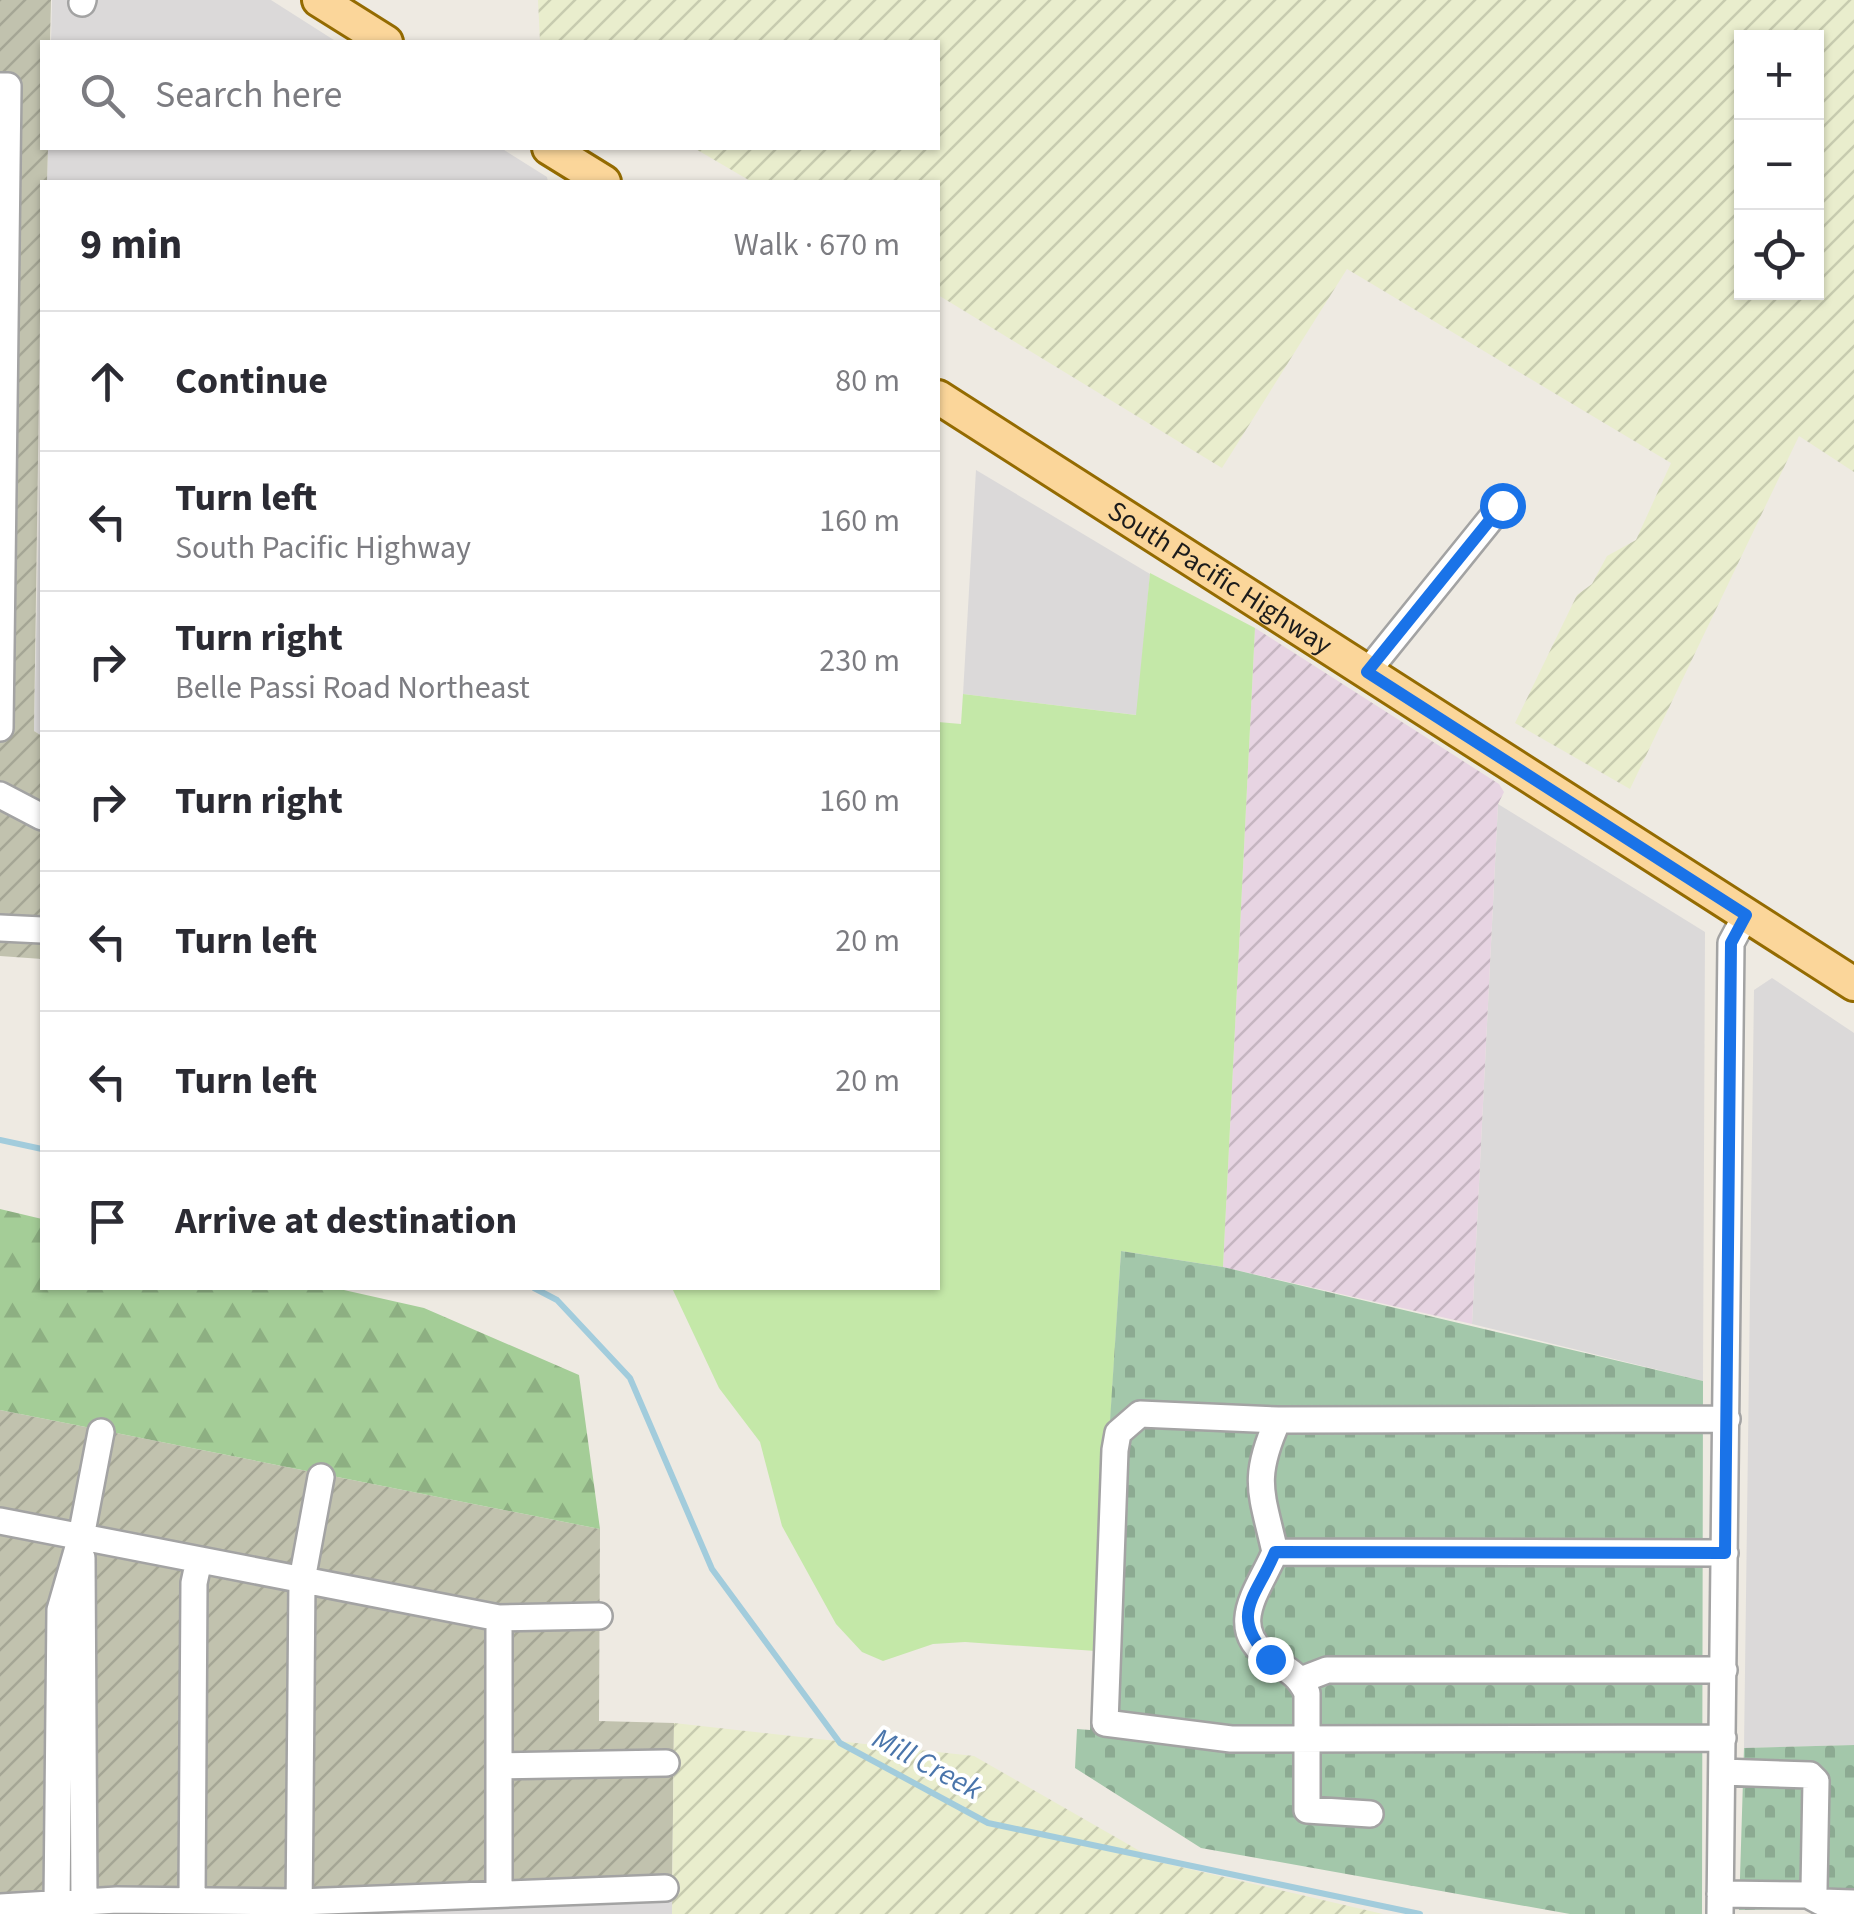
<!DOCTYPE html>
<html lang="en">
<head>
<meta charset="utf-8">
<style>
  body { margin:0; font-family:"Source Sans 3",sans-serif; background:#f2f2f3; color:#2b2b33 }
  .controls { position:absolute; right:30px; top:30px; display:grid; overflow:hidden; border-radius:0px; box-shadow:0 2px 8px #0004 }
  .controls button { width:90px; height:90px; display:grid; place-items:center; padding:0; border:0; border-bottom:2px solid #e1e1e2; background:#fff; color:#2b2b33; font:50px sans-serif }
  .stop { position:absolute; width:30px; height:30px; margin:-22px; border:8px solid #1a73e8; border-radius:50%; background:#fff }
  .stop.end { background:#1a73e8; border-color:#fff; box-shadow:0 2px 10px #0008 }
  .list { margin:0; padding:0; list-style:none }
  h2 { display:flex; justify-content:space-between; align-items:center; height:130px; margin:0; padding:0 40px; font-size:42px }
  h2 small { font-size:32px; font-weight:400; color:#7c7c81 }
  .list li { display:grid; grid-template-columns:65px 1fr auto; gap:30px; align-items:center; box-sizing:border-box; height:140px; padding:0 40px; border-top:2px solid #e1e1e2 }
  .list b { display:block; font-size:38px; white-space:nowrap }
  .list p { margin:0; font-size:32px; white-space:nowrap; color:#7c7c81 }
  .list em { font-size:32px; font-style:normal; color:#7c7c81 }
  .icon { flex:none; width:55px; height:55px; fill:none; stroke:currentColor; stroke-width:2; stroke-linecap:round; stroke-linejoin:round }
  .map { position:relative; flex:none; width:1854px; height:1914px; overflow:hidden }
  .search { position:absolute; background:#fff; box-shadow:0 2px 8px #0004; left:40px; top:40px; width:900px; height:110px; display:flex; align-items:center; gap:25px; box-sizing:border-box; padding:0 35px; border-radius:0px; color:#7c7c81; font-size:38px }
  .panel { position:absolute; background:#fff; box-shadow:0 2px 8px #0004; left:40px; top:180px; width:900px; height:1110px; border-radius:0px }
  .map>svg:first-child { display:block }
  .residential { fill:#dbd9d9 }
  .industrial { fill:url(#industrial-furrows) }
  .construction { fill:url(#construction-furrows) }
  .farmland { fill:url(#farmland-furrows); fill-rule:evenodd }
  .grass { fill:#c4e8a8 }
  .forest { fill:url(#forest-firs) }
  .cemetery { fill:url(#cemetery-stones) }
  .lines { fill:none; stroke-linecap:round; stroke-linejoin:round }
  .stream { stroke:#a2ccdc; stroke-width:6 }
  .minor-casing { stroke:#a3a3a3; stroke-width:30 }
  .major-casing { stroke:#946b01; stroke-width:38 }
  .minor { stroke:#fff; stroke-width:25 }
  .major { stroke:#fbd69a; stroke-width:32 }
  .route { stroke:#1a73e8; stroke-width:12 }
  .labels { text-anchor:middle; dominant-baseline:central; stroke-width:8; stroke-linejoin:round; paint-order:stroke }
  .street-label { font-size:28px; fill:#1c1c1c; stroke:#fff }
  .water-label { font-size:30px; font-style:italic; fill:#4a75ab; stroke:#fff }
</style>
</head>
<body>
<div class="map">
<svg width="1854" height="1914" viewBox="0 0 1854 1914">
  <defs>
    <pattern id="industrial-furrows" width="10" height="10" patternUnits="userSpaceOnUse" patternTransform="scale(2.5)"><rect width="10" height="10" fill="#e7d4e2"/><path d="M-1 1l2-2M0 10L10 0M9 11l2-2" fill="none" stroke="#c6b5c1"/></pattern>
    <pattern id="construction-furrows" width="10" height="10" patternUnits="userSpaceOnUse" patternTransform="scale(2.5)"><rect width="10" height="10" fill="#c1c2ae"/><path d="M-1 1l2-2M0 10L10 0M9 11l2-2" fill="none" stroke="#a5a695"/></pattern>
    <pattern id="farmland-furrows" width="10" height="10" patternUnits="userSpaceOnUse" patternTransform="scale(2.5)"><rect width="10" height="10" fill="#e9edcd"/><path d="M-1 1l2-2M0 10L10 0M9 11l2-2" fill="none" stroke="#c7cbaf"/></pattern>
    <pattern id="forest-firs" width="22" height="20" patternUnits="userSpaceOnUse" patternTransform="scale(2.5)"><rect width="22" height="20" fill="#a4cd97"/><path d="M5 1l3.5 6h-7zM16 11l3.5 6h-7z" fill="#8daf82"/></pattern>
    <pattern id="cemetery-stones" width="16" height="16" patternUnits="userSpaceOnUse" patternTransform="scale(2.5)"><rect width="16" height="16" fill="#a3c7aa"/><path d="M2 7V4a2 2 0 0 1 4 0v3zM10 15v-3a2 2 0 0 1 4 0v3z" fill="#8caa92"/></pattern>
  </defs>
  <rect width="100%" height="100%" fill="#eeeae2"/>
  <!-- residential -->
  <path class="residential" d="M52,0H271L337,42H51Z
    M48,148H501L547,177L548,182H47Z
    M42,383V736L34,731Z
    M976,470L1150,574L1137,715L963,694Z
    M1498,804L1705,932L1703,1381L1472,1324Z
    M1772,978L1854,1033V1745L1744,1748L1754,990Z
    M672,1898V1914H89L115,1911Z"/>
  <!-- industrial -->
  <path class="industrial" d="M1255,628L1499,784L1504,792L1498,804L1472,1324L1223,1267Z"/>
  <!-- construction -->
  <path class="construction" d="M0,0H51L50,42H42V148H48L47,182H42L34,731L42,736V959L0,956Z
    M0,1410L600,1529L599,1721L674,1723L672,1898L0,1914Z"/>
  <!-- farmland -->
  <path class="farmland" d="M538,0H1854V472L1799,436L1630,789L1515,723L1577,595L1592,584L1607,556L1636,540L1671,463L1347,269L1222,468L938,295V182H752L694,148H938V42H540ZM1742,38H1816V292H1742Z
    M674,1723L974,1756L1159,1862L1383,1914H672Z"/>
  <!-- grass -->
  <path class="grass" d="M1150,573L1255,628L1223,1267L1121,1251L1096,1651L965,1642L933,1644L883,1661L862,1652L836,1624L782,1526L760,1442L719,1388L672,1288H938V722L961,724L963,694L1136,715Z"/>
  <!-- forest -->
  <path class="forest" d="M0,1209L42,1219V1288H335L424,1308L579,1375L600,1529L0,1410Z"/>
  <!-- cemetery -->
  <path class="cemetery" d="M1121,1251L1223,1267L1703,1381L1702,1914H1570L1201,1848L1075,1768L1077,1729L1090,1730Z
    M1854,1745V1908L1739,1910L1744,1748Z"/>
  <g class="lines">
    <!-- stream -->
    <path class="stream" d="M0,1140L42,1149
      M534,1288L557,1300L630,1378L712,1569L840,1743L988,1823L1420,1914"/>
    <defs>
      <path id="minor" d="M82,3L83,0
        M0,86H8L0,728
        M1367,672L1502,505
        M0,795L42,817
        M0,928L42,930
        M1278,1420C1251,1480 1262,1493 1275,1552C1259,1590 1223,1629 1274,1661C1290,1671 1299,1676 1307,1693V1810L1370,1814
        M0,1521L499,1618L599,1616
        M1275,1552L1725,1553
        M82,1558L84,1903
        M499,1618V1892
        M1301,1680L1327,1670H1724
        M1723,1738L1231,1739L1105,1723L1115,1450L1118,1433L1140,1414L1278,1420L1727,1419
        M499,1766L666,1763
        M1720,1894L1808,1895L1814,1889L1816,1781L1810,1775L1722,1772
        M1808,1895L1821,1902L1854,1903
        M192,1900L194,1583L199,1560
        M57,1904L60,1610L81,1537L101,1432
        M0,1907L117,1900L299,1902L665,1888
        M299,1914L302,1580L321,1477
        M1720,1914L1731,943L1746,915"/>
      <g id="major">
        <path d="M319,0L386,42"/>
        <path d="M549,148L604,182"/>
        <path id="s1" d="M938,397L1854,984"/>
      </g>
    </defs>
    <!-- minor casing -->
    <use href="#minor" class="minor-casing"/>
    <!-- major casing -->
    <use href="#major" class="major-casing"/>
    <!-- minor -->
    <use href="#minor" class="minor"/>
    <!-- major -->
    <use href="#major" class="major"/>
  </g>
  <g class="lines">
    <!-- route -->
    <path class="route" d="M1270,1659C1227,1614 1257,1597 1275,1552L1725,1553L1731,943L1746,915L1367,672L1502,505"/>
  </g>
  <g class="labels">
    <!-- street labels -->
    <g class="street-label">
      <text stroke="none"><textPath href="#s1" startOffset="335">South Pacific Highway</textPath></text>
    </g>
    <!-- water labels -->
    <g class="water-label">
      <text transform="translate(927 1764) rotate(28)">Mill Creek</text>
    </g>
  </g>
</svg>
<div class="controls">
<button>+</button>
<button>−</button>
<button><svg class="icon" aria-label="locate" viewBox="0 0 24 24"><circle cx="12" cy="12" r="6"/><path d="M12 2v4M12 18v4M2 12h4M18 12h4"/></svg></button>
</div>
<div class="stop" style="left:1502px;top:505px"></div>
<div class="stop end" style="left:1270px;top:1659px"></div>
<div class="search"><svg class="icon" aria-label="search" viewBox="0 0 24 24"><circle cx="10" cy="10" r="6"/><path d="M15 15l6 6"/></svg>Search here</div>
<section class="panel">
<h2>9 min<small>Walk · 670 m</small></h2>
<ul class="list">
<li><svg class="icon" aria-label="ahead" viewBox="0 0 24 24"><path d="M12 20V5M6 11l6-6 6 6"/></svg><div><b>Continue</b></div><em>80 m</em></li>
<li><svg class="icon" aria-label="left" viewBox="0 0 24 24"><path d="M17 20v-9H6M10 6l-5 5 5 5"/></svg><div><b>Turn left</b><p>South Pacific Highway</p></div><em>160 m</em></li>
<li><svg class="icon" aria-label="right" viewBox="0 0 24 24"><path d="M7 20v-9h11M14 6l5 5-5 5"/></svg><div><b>Turn right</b><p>Belle Passi Road Northeast</p></div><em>230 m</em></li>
<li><svg class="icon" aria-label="right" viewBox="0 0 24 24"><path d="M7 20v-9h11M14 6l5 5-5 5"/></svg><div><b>Turn right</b></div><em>160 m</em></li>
<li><svg class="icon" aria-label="left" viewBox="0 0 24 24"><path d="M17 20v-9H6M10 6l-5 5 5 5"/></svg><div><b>Turn left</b></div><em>20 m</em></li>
<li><svg class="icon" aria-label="left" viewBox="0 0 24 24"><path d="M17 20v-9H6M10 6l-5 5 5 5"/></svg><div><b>Turn left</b></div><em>20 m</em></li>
<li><svg class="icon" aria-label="arrive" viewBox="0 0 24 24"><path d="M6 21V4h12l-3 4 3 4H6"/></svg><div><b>Arrive at destination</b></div></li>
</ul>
</section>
</div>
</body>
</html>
